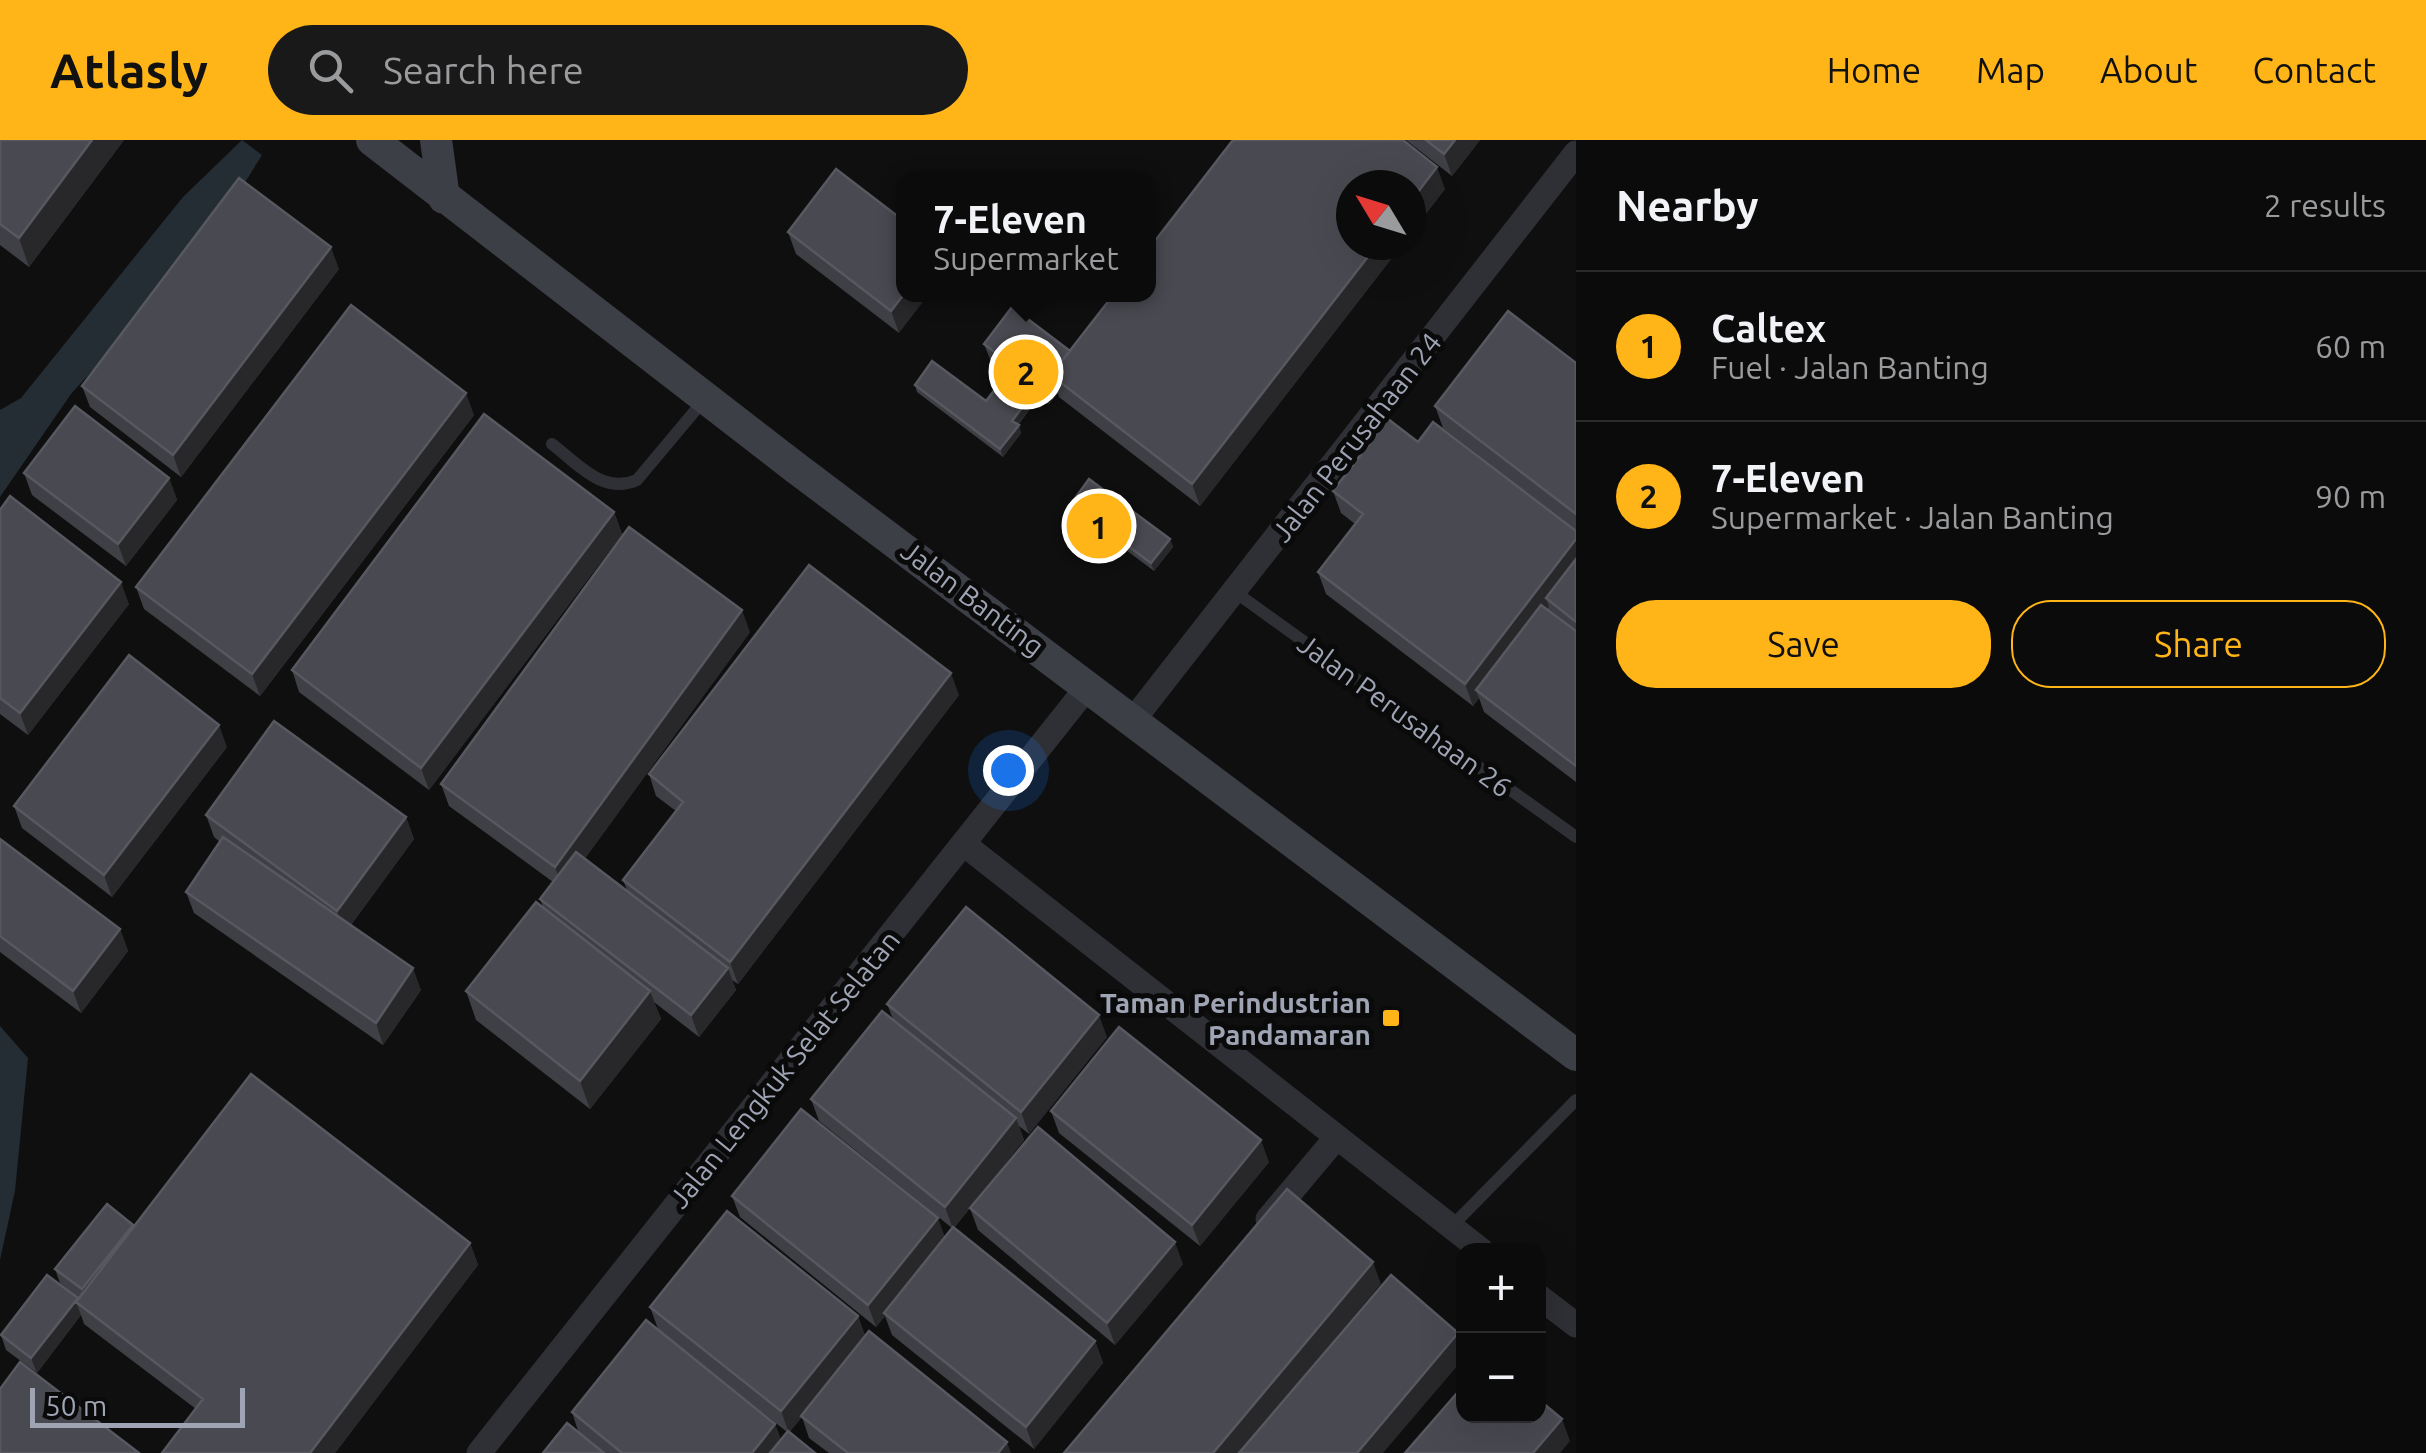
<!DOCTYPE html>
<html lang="en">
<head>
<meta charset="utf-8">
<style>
  body { margin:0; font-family:Ubuntu,sans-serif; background:#19191a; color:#f1f3f6 }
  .controls { position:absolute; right:30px; bottom:30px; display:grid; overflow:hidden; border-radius:20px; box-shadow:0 10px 40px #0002 }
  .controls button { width:90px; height:90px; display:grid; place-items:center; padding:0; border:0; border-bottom:2px solid #2b2b2d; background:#0b0b0c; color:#f1f3f6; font:50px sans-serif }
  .compass { position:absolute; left:1336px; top:30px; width:90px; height:90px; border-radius:50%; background:#0b0b0c; box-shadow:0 10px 40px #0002; rotate:308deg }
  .scale { position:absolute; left:30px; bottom:25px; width:215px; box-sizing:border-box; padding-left:10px; border:5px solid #9ea4b3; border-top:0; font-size:28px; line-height:35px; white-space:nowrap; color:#9ea4b3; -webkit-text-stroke:8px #0a0a0b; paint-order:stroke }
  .you { position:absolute; left:1008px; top:630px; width:35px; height:35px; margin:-25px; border:8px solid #fff; border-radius:50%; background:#1a73e8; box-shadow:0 0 0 15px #1a73e833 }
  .badge { display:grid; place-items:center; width:65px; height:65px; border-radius:50%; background:#ffb518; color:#111; font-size:32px; font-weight:700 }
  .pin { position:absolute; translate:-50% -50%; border:5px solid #fff; box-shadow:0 2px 10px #0006 }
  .popup { position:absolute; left:896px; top:32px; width:260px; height:130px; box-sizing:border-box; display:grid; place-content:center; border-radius:20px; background:#0b0b0c; filter:drop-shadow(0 2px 8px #0005); font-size:32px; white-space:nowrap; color:#9a9b9d }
  .popup b { font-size:38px; color:#f1f3f6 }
  .popup::after { content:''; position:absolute; left:50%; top:100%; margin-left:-20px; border:20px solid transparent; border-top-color:#0b0b0c }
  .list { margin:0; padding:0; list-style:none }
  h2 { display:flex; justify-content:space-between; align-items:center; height:130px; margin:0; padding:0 40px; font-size:42px }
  h2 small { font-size:32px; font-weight:400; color:#9a9b9d }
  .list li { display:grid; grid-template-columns:65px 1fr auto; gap:30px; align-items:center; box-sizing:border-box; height:150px; padding:0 40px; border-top:2px solid #2b2b2d }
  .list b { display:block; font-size:38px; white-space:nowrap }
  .list p { margin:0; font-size:32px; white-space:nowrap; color:#9a9b9d }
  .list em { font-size:32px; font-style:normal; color:#9a9b9d }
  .actions { display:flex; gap:20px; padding:30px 40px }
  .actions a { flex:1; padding:22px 0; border:2px solid #ffb518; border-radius:40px; text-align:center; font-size:35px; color:#ffb518 }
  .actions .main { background:#ffb518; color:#111 }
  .icon { flex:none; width:55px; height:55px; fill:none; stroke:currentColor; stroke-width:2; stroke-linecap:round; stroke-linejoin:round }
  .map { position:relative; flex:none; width:1576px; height:1313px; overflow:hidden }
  header { display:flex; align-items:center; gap:60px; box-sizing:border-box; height:140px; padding:0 50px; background:#ffb518; color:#111 }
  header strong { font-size:48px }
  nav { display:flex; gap:55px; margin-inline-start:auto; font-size:35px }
  .search { width:700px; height:90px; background:#19191a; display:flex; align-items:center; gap:25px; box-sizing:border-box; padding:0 35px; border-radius:55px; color:#9a9b9d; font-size:38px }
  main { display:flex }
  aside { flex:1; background:#0b0b0c }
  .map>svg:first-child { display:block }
  .water { fill:#242d34 }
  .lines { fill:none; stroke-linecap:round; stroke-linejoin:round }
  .lane { stroke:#2f3035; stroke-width:12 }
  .street { stroke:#2f3035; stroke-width:25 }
  .secondary { stroke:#3d3f46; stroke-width:32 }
  .wall { fill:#3f4045 }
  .shaded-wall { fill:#28282b }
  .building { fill:#494a51; stroke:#575860; stroke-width:2.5 }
  .poi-dot { fill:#ffb518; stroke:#0a0a0b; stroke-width:4 }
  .labels { text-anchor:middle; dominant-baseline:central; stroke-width:10; stroke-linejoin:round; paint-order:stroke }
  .street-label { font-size:28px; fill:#9ea4b3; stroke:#0a0a0b }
  .poi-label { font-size:28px; font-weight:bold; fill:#9ea4b3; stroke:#0a0a0b; text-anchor:end }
</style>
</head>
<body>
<header>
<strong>Atlasly</strong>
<div class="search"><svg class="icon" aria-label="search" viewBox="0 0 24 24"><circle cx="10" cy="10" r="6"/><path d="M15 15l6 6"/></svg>Search here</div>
<nav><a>Home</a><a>Map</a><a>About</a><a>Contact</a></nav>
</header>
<main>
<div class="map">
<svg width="1576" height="1313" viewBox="0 0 1576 1313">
  <rect width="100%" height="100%" fill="#0f0f10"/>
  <!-- water -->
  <path class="water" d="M242,0L262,15L206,105L71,254L0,357V270L21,258L183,57Z
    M0,886L28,918L15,1051L0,1120Z"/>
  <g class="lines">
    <!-- lane -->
    <path class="lane" d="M552,304C578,324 603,355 637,340L704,260
      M1235,452L1576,697
      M1451,1087L1576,960"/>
    <!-- street -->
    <path class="street" d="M1134,579L1576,13
      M965,705L1481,1110
      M1268,1079L1336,998
      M1538,1156L1576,1185
      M479,1313L1089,545"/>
    <!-- secondary -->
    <path class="secondary" d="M372,0L796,328L1576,915
      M436,0L444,58"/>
  </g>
  <!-- wall -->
  <path class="wall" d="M0,0H124L29,127L0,105Z
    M1406,0H1480L1452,36Z
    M1445,49L1200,366L1059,257L1058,253L1049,264L1039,257L1018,285L1021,293L1003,317L917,252L915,245L986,261L1008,233L990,219L984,204L1070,211Z
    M904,81L899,193L796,114L788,92Z
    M339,129L181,337L90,267L82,246Z
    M1576,223V390L1443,288L1435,266Z
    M474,275L260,556L144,469L136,447Z
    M1418,302L1576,391V642L1484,572L1479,558L1473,566L1326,454L1318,432L1355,384L1341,373L1333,351Z
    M24,333L169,338L177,360L126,426L32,355Z
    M1071,364L1170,399L1173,407L1154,431L1074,371Z
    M0,370L129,464L28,595L0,574Z
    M614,372L622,394L429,650L299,552L292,530Z
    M750,492L585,718L627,750L623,740L676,671L656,656L649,634L959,555L738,844L732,840L736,850L699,897L654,862L661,879L590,969L476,880L466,851L543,767L540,759L553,742L449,666L441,644Z
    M227,607L112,757L22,688L14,666Z
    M206,675L406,677L414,699L351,785L421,850L383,905L194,773L186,752L220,702L214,697Z
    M0,699L120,789L128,811L81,873L0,812Z
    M887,864L1107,897L1029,994L1019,986L1024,1000L975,1062L1183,1124L1115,1205L978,1090L970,1068L954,1088L1095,1201L1103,1223L1034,1309L892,1195L885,1176L876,1187L740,1077L732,1056L945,1097L952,1088L819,981L811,959L893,879Z
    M1051,971L1269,1022L1200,1106L1059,993Z
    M134,1087L470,1103L478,1125L335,1313H162L196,1269L84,1184L81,1175L37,1233L6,1210L1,1195L78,1158V1159L79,1158L60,1143L55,1129Z
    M650,1167L858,1176L865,1196L1011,1313H829L809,1298L802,1277L789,1292L815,1313H543L579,1294L572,1272L775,1284L781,1300L787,1292L658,1189Z"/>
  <!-- shaded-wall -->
  <path class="shaded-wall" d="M92,0H124L29,127L19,98Z
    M1455,0H1480L1452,36L1444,14Z
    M1437,27L1445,49L1411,93V61Z
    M1377,105H1402L1200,366L1192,344Z
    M331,107L339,129L181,337L173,315Z
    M904,154H929L899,193L891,171Z
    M1052,238L1058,253L1049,264L1043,250Z
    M1036,249L1039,257L1015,288L1012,281Z
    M466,253L474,275L260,556L252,534Z
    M1019,285L1021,293L1003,317L1000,309Z
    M169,338L177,360L126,426L118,404Z
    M614,372L622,394L429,650L421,628Z
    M1170,399L1173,407L1154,431L1151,423Z
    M1576,399V431L1546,458L1549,467L1482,554L1476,550L1479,558L1473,566L1465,544Z
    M121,442L129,464L28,595L20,573Z
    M742,470L750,492L563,749L555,727Z
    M951,533L959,555L738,844L730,822Z
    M219,585L227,607L112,757L104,735Z
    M406,677L414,699L345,793L337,771Z
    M120,789L128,811L81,873L73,851Z
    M413,828L421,850L383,905L376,883Z
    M728,828L736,850L699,897L691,875Z
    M650,851L661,879L590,969L580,941Z
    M1099,875L1107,897L1029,994L1021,972Z
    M1016,978L1024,1000L953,1089L945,1067Z
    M1261,1000L1269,1022L1200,1106L1192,1085Z
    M938,1078L946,1100L876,1187L868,1165Z
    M133,1085L138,1100L87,1164L82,1149Z
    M1175,1102L1183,1124L1115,1205L1107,1183Z
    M470,1103L478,1125L335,1313H310Z
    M1373,1122L1381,1144L1239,1313H1213Z
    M78,1158L80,1165L76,1162L81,1175L37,1233L31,1218Z
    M858,1176L866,1198L789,1293L781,1271Z
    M1458,1193L1464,1207V1218L1383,1313H1357Z
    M1095,1201L1103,1223L1034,1309L1026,1287Z
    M1562,1279L1570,1301L1560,1313H1533Z
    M775,1284L783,1306L777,1313H752Z
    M1007,1302L1011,1313H998Z"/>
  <!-- building -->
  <path class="building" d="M0,0H92L19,98L0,84Z
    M1233,0H1403L1437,27L1411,61V45H1351V105H1377L1192,344L1051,235L1114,154H1148V110Z
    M1426,0H1455L1444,14Z
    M836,29L904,81V154L891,171L788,92Z
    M239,38L331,107L173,315L82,246Z
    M351,165L466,253L252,534L136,447Z
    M1012,167L1070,211L1051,235L1053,237L1043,250L984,204Z
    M1508,171L1576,223V374L1435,266Z
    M932,221L986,261L1010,230L1036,249L1012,281L1019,285L1000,309L915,245Z
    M75,266L169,338L118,404L24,333Z
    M484,274L614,372L421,628L292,530Z
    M1388,279L1418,302L1433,282L1576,391V399L1465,544L1318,432L1363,374L1333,351Z
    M1089,339L1170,399L1151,423L1071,364Z
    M10,356L121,442L20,573L0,558V370Z
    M629,387L742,470L555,727L441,644Z
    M1576,419V482L1546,458Z
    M809,425L951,533L730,822L623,740L683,662L649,634Z
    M1541,465L1576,491V626L1476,550Z
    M129,515L219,585L104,735L14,666Z
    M274,581L406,677L337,771L206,675Z
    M223,697L413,828L376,883L186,752Z
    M0,699L120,789L73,851L0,796Z
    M576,712L728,828L691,875L540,759Z
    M536,762L650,851L580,941L466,851Z
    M966,767L1099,875L1021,972L887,864Z
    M882,871L1016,978L945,1067L811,959Z
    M1119,887L1261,1000L1192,1085L1051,971Z
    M251,934L470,1103L310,1313H162L203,1259L76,1162Z
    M801,969L938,1078L868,1165L732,1056Z
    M1038,987L1175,1102L1107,1183L970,1068Z
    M1287,1049L1373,1122L1213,1313H1064Z
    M107,1064L133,1085L82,1149L55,1129Z
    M727,1071L858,1176L781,1271L650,1167Z
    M953,1087L1095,1201L1026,1287L884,1173Z
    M47,1135L78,1158L31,1218L1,1195Z
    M1391,1135L1458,1193L1357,1313H1239Z
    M646,1180L775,1284L752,1313H622L572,1272Z
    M869,1191L1007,1302L998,1313H848L801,1276Z
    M20,1222L139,1313H0V1249Z
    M1464,1245V1276H1538V1259L1562,1279L1533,1313H1405Z
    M567,1283L604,1313H543Z
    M788,1291L815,1313H770Z"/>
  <!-- markers -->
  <rect class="poi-dot" x="1381" y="868" width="20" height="20" rx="5"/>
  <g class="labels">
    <!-- street labels -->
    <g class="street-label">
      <text transform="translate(1356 297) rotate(-52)">Jalan Perusahaan 24</text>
      <text transform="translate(973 458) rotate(37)">Jalan Banting</text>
      <text transform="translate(1405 575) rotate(36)">Jalan Perusahaan 26</text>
      <text transform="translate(784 929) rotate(-51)">Jalan Lengkuk Selat Selatan</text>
    </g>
    <!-- poi labels -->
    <g class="poi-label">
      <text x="1371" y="862">Taman Perindustrian<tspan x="1371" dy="32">Pandamaran</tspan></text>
    </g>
  </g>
</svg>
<div class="controls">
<button>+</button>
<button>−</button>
</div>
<svg class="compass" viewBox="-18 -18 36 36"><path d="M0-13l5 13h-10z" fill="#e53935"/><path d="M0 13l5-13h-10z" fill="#9a9b9d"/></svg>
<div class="scale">50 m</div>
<div class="you"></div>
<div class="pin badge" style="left:1099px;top:386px">1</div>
<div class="pin badge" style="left:1026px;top:232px">2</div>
<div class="popup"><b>7-Eleven</b>Supermarket</div>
</div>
<aside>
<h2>Nearby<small>2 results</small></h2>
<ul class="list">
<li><span class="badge">1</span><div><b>Caltex</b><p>Fuel · Jalan Banting</p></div><em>60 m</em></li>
<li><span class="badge">2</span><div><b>7-Eleven</b><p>Supermarket · Jalan Banting</p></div><em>90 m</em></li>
</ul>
<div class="actions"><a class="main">Save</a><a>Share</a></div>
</aside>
</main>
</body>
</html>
